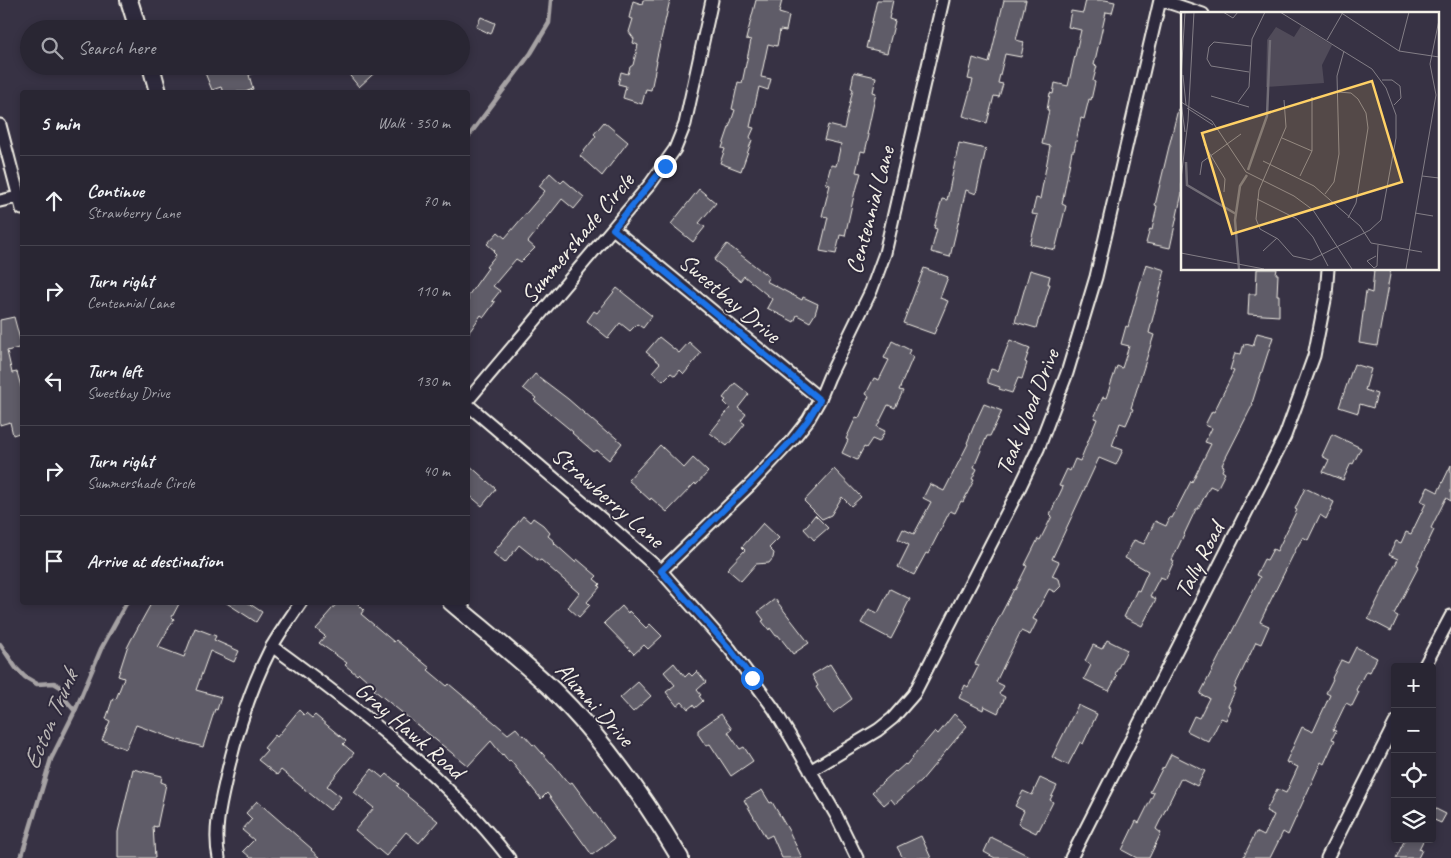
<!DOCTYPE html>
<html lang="en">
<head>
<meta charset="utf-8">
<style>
  body { margin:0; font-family:Caveat,sans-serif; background:#312e3b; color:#f1f3f6 }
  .controls { position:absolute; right:15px; bottom:15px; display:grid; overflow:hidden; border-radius:5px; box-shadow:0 2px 8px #0003 }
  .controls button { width:45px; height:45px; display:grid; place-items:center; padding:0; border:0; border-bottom:1px solid #45434e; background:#292633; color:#f1f3f6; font:25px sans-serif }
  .stop { position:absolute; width:15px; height:15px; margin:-11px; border:4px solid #1a73e8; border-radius:50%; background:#fff }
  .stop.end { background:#1a73e8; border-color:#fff; box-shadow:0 1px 5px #0008 }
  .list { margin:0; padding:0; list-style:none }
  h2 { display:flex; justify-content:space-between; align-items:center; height:65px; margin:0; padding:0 20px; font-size:21px }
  h2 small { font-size:16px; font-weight:400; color:#a5a5ac }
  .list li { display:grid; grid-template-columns:32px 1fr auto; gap:15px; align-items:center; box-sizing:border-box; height:90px; padding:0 20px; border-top:1px solid #45434e }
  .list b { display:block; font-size:19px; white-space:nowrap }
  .list p { margin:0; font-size:16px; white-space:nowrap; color:#a5a5ac }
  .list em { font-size:16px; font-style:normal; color:#a5a5ac }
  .icon { flex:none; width:28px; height:28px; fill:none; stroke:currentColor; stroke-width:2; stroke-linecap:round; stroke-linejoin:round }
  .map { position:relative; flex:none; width:1451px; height:858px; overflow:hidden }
  .search { position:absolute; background:#292633; box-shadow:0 2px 8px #0003; left:20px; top:20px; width:450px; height:55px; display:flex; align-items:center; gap:12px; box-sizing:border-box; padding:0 18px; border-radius:28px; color:#a5a5ac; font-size:19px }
  .panel { position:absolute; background:#292633; box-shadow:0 2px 8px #0003; left:20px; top:90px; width:450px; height:515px; border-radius:5px }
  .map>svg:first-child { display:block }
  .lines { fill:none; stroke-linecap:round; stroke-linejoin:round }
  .stream { stroke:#a6a2a4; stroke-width:4.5 }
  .building { fill:#5f5c67; stroke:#f4f1e8 }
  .street-casing { stroke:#f4f1e8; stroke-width:15 }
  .secondary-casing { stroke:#f4f1e8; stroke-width:20 }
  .street { stroke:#2f2a3d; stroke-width:11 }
  .secondary { stroke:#2f2a3d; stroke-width:16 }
  .route { stroke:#1a73e8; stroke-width:6 }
  .labels { text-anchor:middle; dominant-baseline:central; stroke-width:4; stroke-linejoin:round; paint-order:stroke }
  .street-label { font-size:24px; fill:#f4f1e8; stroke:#2f2a3d }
  .water-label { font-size:25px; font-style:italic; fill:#bab6b5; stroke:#2f2a3d }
  .inset-river { fill:none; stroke:#726e77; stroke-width:2.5 }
  .inset-road { fill:none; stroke:#837e86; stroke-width:1 }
  .view { fill:#ffd166; fill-opacity:0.15; stroke:#ffd166; stroke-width:2.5 }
  .inset-edge { fill:none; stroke:#f4f1e8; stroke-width:2.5 }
</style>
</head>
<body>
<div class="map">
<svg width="1451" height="858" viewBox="0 0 1451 858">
  <rect width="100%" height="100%" fill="#373244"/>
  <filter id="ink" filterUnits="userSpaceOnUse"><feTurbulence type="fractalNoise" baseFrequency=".02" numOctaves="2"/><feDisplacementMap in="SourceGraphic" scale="10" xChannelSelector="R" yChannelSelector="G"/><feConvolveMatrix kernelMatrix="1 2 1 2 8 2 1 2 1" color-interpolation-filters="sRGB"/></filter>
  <g filter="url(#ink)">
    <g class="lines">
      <!-- stream -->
      <path class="stream" d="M468,137L531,53L549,23L551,0
        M0,644L16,668L25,677L37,684L54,683L64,689V698L75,711
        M21,858L51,759L75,711L101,649L127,602"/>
    </g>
    <!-- building -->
    <path class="building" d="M643,0H670L656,61H657L651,90L646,89L642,104L623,98L626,86L618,84L621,72L628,74L630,67L633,65L638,45L633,43L634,39L629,32L633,19L629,18L633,1L642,4Z
      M756,0H782L779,13L789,16L786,31L780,30L777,46L768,44L761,77L771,79L768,90L759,87L750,127L754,128L750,137L752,140L741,171L720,163L725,149L722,148L735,110L732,109L738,82L742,83L751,40L746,39Z
      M877,0H893L889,19L895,21L887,53L866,48Z
      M1004,0H1026L1016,40L1024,42L1021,57L1005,54L998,83L1003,84L999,97L994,96L987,123L963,116L973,80L968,79L973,58L989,63Z
      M1086,0H1105L1115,2L1112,13L1106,12L1094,65L1097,66L1093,81L1095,82L1091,100L1089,99L1084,119L1081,118L1074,151H1072L1062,204L1066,206L1055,250L1030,244L1038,215L1032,214L1036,198L1040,199L1050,146L1042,144L1049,110H1047L1050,93L1053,94L1055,83L1068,86L1081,30L1068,27L1071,11L1083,13Z
      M481,17L495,23L491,34L476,27Z
      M222,66H270V67L249,75L253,89L245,92H223L221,87L212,90L205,73Z
      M342,66H382L359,87Z
      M854,72L876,77L873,92L876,93L867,135H869L865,152L861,151L856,172L861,173L856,191H855L845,236L840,235L836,254L820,251L828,217L822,216L830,185L826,184L831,165L836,166L841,144L824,140L828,125L844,129L853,89L851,88Z
      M1178,109L1182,110V193L1170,248L1146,243L1150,229L1152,230L1157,206L1155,205Z
      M604,122L628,142L602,176L580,156L596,136L594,134Z
      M959,143L986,149L976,194L966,190L950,257L931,252L937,229L934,228L942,199L947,200Z
      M550,173L561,183L564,180L584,197L574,209L562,199L528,242L535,248L521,262L516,259L493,286L500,291L492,301L495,302L484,317L481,315L468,334V296L488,268L486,267L496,255L493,252L495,251L487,244L498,232L505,238L545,191L539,186Z
      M699,189L716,203L699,223L705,227L693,242L671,224Z
      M727,244L769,277L766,281L802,300L803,297L818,304L815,314L810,322L797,315L794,322L767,308L772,299L744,276L740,281L714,260Z
      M1146,264L1165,270L1149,333L1154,335L1131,408L1133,409L1126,425L1120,423L1112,446L1123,450L1116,465L1099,458L1052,559L1059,562L1052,576L1059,579L1061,586L1055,592L1049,589L1033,619L1037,621L1030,635L1021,631L1005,663L996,682L1004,686L999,694L1005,697L998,713L984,706L983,710L959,698L965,685L968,687L979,665L975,664L1014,589L1015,590L1027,566L1025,565L1038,539L1040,540L1052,516L1050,514L1063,487L1059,486L1067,469L1070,471L1075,459L1080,461L1097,419L1094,418L1103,397L1106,398L1117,366L1122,368L1129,346L1121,344L1126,326L1128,327Z
      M924,268L948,277L940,298L948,301L934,334L903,323Z
      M1257,269H1277L1276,274H1278L1277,295H1279V316L1248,314L1249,294H1256Z
      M1374,269H1391L1377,346L1359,343L1366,291L1372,293Z
      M1030,270L1050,276L1048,284H1050L1040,318H1039L1036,328L1015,322Z
      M617,288L652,316L643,328L637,324L630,331L620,323L608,338L587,321L594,311L597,313Z
      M14,317L22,347L7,351L12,373L17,372L22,390V432L13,435L10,422L0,425V320Z
      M1257,333L1273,337L1252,403L1253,404L1222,465L1224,466L1222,471L1225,473L1217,489L1210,486L1198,509H1196L1172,560L1174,561L1166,579L1160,577L1150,596L1156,599L1142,626L1124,617L1137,590L1139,591L1148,571L1125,558L1134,540L1144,544L1155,521L1166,526L1170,517L1172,518L1191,481L1192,482L1211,444L1205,442L1212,428L1205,425L1212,411L1214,412L1234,371L1230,370L1235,353L1241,354L1244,344L1246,345V344L1253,346Z
      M659,337L679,353L689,342L701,353L684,374L680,370L675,376L671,373L663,381L652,372L660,363L646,352Z
      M1010,340L1030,348L1025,362L1027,363L1022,379L1018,378L1012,393L999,389L1000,387L988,383V378L991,369L998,371Z
      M892,341L910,350L908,354L913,357L899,390L903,391L895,408L888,405L877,427L885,431L879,442L872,439L866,448L864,447L857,460L842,453L848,440L846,439L856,417L859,418L869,396L866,394L874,378L879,380L889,360L884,358Z
      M1354,364L1371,369L1365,390L1377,394L1373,408L1360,404L1358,413L1339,407Z
      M535,374L568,399L607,433L609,432L622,443L609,460L597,450L594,452L572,433L573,432L534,400L536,398L523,388Z
      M735,383L749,394L738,408L746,414L741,421L745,424L727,446L710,433L730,408L724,402L726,400L723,398Z
      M984,404L1002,411L990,436H987L974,467L977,469L972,479L974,480L963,502L961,501L955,513L950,511L928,554L926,553L914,575L898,567L909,545L898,539L903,529L914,534L931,502L923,498L930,484L944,491L968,444L967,443L973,428Z
      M1332,434L1361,448L1353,464L1351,463L1343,480L1323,472L1329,460L1322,456Z
      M660,445L684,468L693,458L708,472L696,485L695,483L667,512L651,498L650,500L628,480Z
      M468,464L496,489L482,506L468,494Z
      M1451,465V501L1446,498L1431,528L1434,530L1417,565L1419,566L1394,614L1398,616L1391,631L1368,619L1398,559L1389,555L1396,541L1401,543L1406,532L1411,534L1426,503L1421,501L1428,487L1438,492Z
      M834,469L861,497L851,506L842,497L831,515L822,519L804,501Z
      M1305,488L1334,502L1326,519L1320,515L1308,540L1303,537L1296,549L1260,622L1269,626L1261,644L1256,642L1234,688L1236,689L1228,706L1231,708L1226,720L1221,718L1209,742L1187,731L1194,716L1199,718L1209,698L1200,694L1260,577L1256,575L1264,559L1267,560L1273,549L1277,551L1297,510L1295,509Z
      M815,515L828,528L814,540L804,529Z
      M523,516L530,522L533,518L543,525L550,533L548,536L555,542L554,543L575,562L577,559L597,576L594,579L600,584L598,586L600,587L587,602L590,605L579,617L568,607L579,593L541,560L539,561L519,545L505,563L493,553Z
      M763,523L779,538L769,548L774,553L773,558L769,563L756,564L741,581L727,569L745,550L742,547Z
      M890,589L910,599L904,611L905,612L891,639L861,623L869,609L878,613Z
      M775,599L809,643L793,654L778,635L776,636L770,628L769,630L762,621L764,620L758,612Z
      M152,602H180L172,617L174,619L158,647L184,657L195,628L216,636L214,640L239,651L234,662L210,651L196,690L221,697L217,710L215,709L203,747L175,739L136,725L126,749L102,740L110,721L106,719L113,698L116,699L124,678L118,676L127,648L131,640Z
      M225,602H247L262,612L256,622Z
      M338,602H356L364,610L361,614L394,642L396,640L430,668L428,670L447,686L449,684L508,734L516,728L523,736L524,735L533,745L534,744L551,763H552L569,784L572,782L614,839L592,855L547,793L541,799L510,760L509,762L503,754L502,755L491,741L468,766L374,690L376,688L359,673L357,675L345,665L347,663L319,643L325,636L316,629L326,618L325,617Z
      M622,606L628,613L629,611L646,628L650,624L662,636L648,649L644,645L634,654L604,623Z
      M1107,640L1127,650L1115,674L1117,676L1109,691L1084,679L1091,665L1085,661L1093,645L1102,649Z
      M1356,647L1377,658L1370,672L1366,671L1356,690L1359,692L1352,706L1346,703L1333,730L1336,731L1332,739L1335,740L1324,764L1321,762L1288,835L1283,832L1270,858H1243L1256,832L1264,836L1274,815L1266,811L1277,789L1286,793L1298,767L1286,762L1302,727L1313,732L1330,695L1326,693L1333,679L1332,678L1341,660L1348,663Z
      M674,663L685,677L689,673L692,676L697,671L706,682L697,690L701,695L699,696L703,701L695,708L693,705L688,709L682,702L677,706L666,692L675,685L664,672Z
      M830,664L852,699L833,713L816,687L818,686L812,675Z
      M638,682L651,696L633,712L620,698Z
      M1078,705L1097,714L1083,744L1080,742L1068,765L1052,757Z
      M299,710L304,715L306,713L312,718L315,715L346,741L343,744L354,753L327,786L341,797L330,810L281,770L277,775L258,760L267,750L264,748L275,735L277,737Z
      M721,714L732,729L728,732L740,749L744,747L753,761L731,776L710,744L706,746L698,734V730Z
      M954,714L967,726L921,781L895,804L891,799L884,805L872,792L895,771L896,772L905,764L906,765L935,731L938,734Z
      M1171,754L1205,771L1197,786L1181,778L1156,829L1161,833L1149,858H1137L1122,850L1136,821L1139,823L1154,793L1150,792L1163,767L1164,768Z
      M133,769L162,776L161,782L166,784L157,827L153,826L155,858H118V832Z
      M372,769L383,778L387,774L399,784L397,786L408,795L407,796L438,821L419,843L406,832L386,856L355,830L374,808L354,792Z
      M1040,778L1057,786L1050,800L1053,802L1039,830L1038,829L1036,833L1018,824L1024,811L1015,806L1023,791L1032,795Z
      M762,790L770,803L772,802L789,831L802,858H782L772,835L766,838L744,800Z
      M257,801L312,849L311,850L320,858H251L243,851L254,840L242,830L252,819L246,813Z
      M1432,807L1446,814L1441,823L1432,819Z
      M921,836L931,858H903L897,847Z
      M991,837L1033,858H995L984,852Z
      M1405,839H1424L1419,849L1422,850L1418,858H1396Z"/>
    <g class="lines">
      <defs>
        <path id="street" d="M1161,0L1203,14
          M0,125L22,209
          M0,201L22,196
          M613,229L820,399
          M468,400L651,183L675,149L685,124L712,0
          M468,405L603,520L661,571L730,649L774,709L793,741L836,815L857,858
          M661,571L751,484L793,439L808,420L820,399L829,377L871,291L885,253L943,0
          M272,646C357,708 444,774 509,858
          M1424,667L1451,616
          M810,771L878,730L893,718L914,694L1018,491L1038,449L1067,373L1096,277L1160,0
          M219,858C213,830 221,801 227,774C237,731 251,687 271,648C280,632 291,617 301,602
          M1071,858L1285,436L1314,356L1326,295L1328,269
          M1327,858L1395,723"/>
        <path id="secondary" d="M129,0L138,29
          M151,66L158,92
          M451,602C485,631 520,659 552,689C603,739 644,797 680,858"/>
      </defs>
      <!-- street casing -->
      <use href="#street" class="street-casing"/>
      <!-- secondary casing -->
      <use href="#secondary" class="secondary-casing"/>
      <!-- street -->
      <use href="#street" class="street"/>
      <!-- secondary -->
      <use href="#secondary" class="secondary"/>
    </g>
  </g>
  <g class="lines" filter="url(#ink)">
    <!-- route -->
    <path class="route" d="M665,166L613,229L820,400L808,420L793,439L750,484L661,571L730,649L752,678"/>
  </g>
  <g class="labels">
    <!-- street labels -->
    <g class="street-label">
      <text transform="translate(870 210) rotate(-75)">Centennial Lane</text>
      <text transform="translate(577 238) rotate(-50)">Summershade Circle</text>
      <text transform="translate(730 298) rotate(40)">Sweetbay Drive</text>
      <text transform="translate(1027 412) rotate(-68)">Teak Wood Drive</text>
      <text transform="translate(608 497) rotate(41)">Strawberry Lane</text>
      <text transform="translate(1199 560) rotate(-63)">Tally Road</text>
      <text transform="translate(595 704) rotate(48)">Alumni Drive</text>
      <text transform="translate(410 730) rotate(41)">Gray Hawk Road</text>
    </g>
    <!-- water labels -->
    <g class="water-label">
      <text transform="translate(50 720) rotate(-67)">Ecton Trunk</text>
    </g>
  </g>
  <!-- overview -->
  <g transform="translate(1181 12)">
    <rect width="258" height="258" fill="#373244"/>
    <path d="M120,14L151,33L141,53L143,71L85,75L86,28L95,15L113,25Z" fill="#504b59"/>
    <path class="inset-river" d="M5,150L6,173L55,202M67,158L86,104L89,28M58,257L54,208L59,174L66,163"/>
    <path class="inset-road" d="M42,0L52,6L57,0M99,0L191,57L205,76L215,103V126L200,208L189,218L130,248L112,244L97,227L79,217L75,207L78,178L105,115L103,88M159,0L218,39L258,45M0,1L39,0M146,28L161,2M218,39L228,0M68,60L30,54L26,47L28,35L33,30L70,34M2,63L5,93M0,66L4,0M201,68H211L219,74L220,86L213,93M157,80L170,81L177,87L185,101L187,116L175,191L167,206M30,84L68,95M0,90L31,109L65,160L113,184L132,198L171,257M0,90L4,120M57,90L68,75L71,27L84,0M6,96L32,113M101,126L131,139M23,132L44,167L43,180M82,149L133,174L179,214L190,231L241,240M19,163L21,150L60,122M119,164L131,139V85M241,164L258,166M0,167L7,109L13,0M144,182L153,170L158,142L156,64L163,39M76,187L116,207L132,225L147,254M234,201L252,204M82,239L96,226M0,241L83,257M195,244L186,249L193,256L196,254L197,233M225,257L255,83L249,52L258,8"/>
    <path class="view" d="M191,69L221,170L51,222L21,121Z"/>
    <rect width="258" height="258" class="inset-edge"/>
  </g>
</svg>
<div class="controls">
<button>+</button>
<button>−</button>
<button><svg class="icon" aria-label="locate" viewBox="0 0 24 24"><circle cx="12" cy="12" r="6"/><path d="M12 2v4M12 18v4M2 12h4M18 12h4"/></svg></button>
<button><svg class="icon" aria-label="layers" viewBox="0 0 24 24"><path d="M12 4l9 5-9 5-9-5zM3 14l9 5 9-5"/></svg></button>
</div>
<div class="stop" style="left:752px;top:678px"></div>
<div class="stop end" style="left:665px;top:166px"></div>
<div class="search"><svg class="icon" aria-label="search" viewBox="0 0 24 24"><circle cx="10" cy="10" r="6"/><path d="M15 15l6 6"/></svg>Search here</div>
<section class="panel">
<h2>5 min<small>Walk · 350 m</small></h2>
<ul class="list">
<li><svg class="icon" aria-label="ahead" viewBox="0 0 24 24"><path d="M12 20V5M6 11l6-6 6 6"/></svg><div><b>Continue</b><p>Strawberry Lane</p></div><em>70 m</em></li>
<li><svg class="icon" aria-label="right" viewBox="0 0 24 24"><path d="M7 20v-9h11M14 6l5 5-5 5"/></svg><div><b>Turn right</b><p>Centennial Lane</p></div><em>110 m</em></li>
<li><svg class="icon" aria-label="left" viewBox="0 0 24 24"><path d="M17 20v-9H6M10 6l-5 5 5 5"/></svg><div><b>Turn left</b><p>Sweetbay Drive</p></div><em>130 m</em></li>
<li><svg class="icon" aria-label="right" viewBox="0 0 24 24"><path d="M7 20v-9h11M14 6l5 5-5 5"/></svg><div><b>Turn right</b><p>Summershade Circle</p></div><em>40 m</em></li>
<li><svg class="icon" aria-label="arrive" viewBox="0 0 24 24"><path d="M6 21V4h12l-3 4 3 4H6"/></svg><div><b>Arrive at destination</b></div></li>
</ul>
</section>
</div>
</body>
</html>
